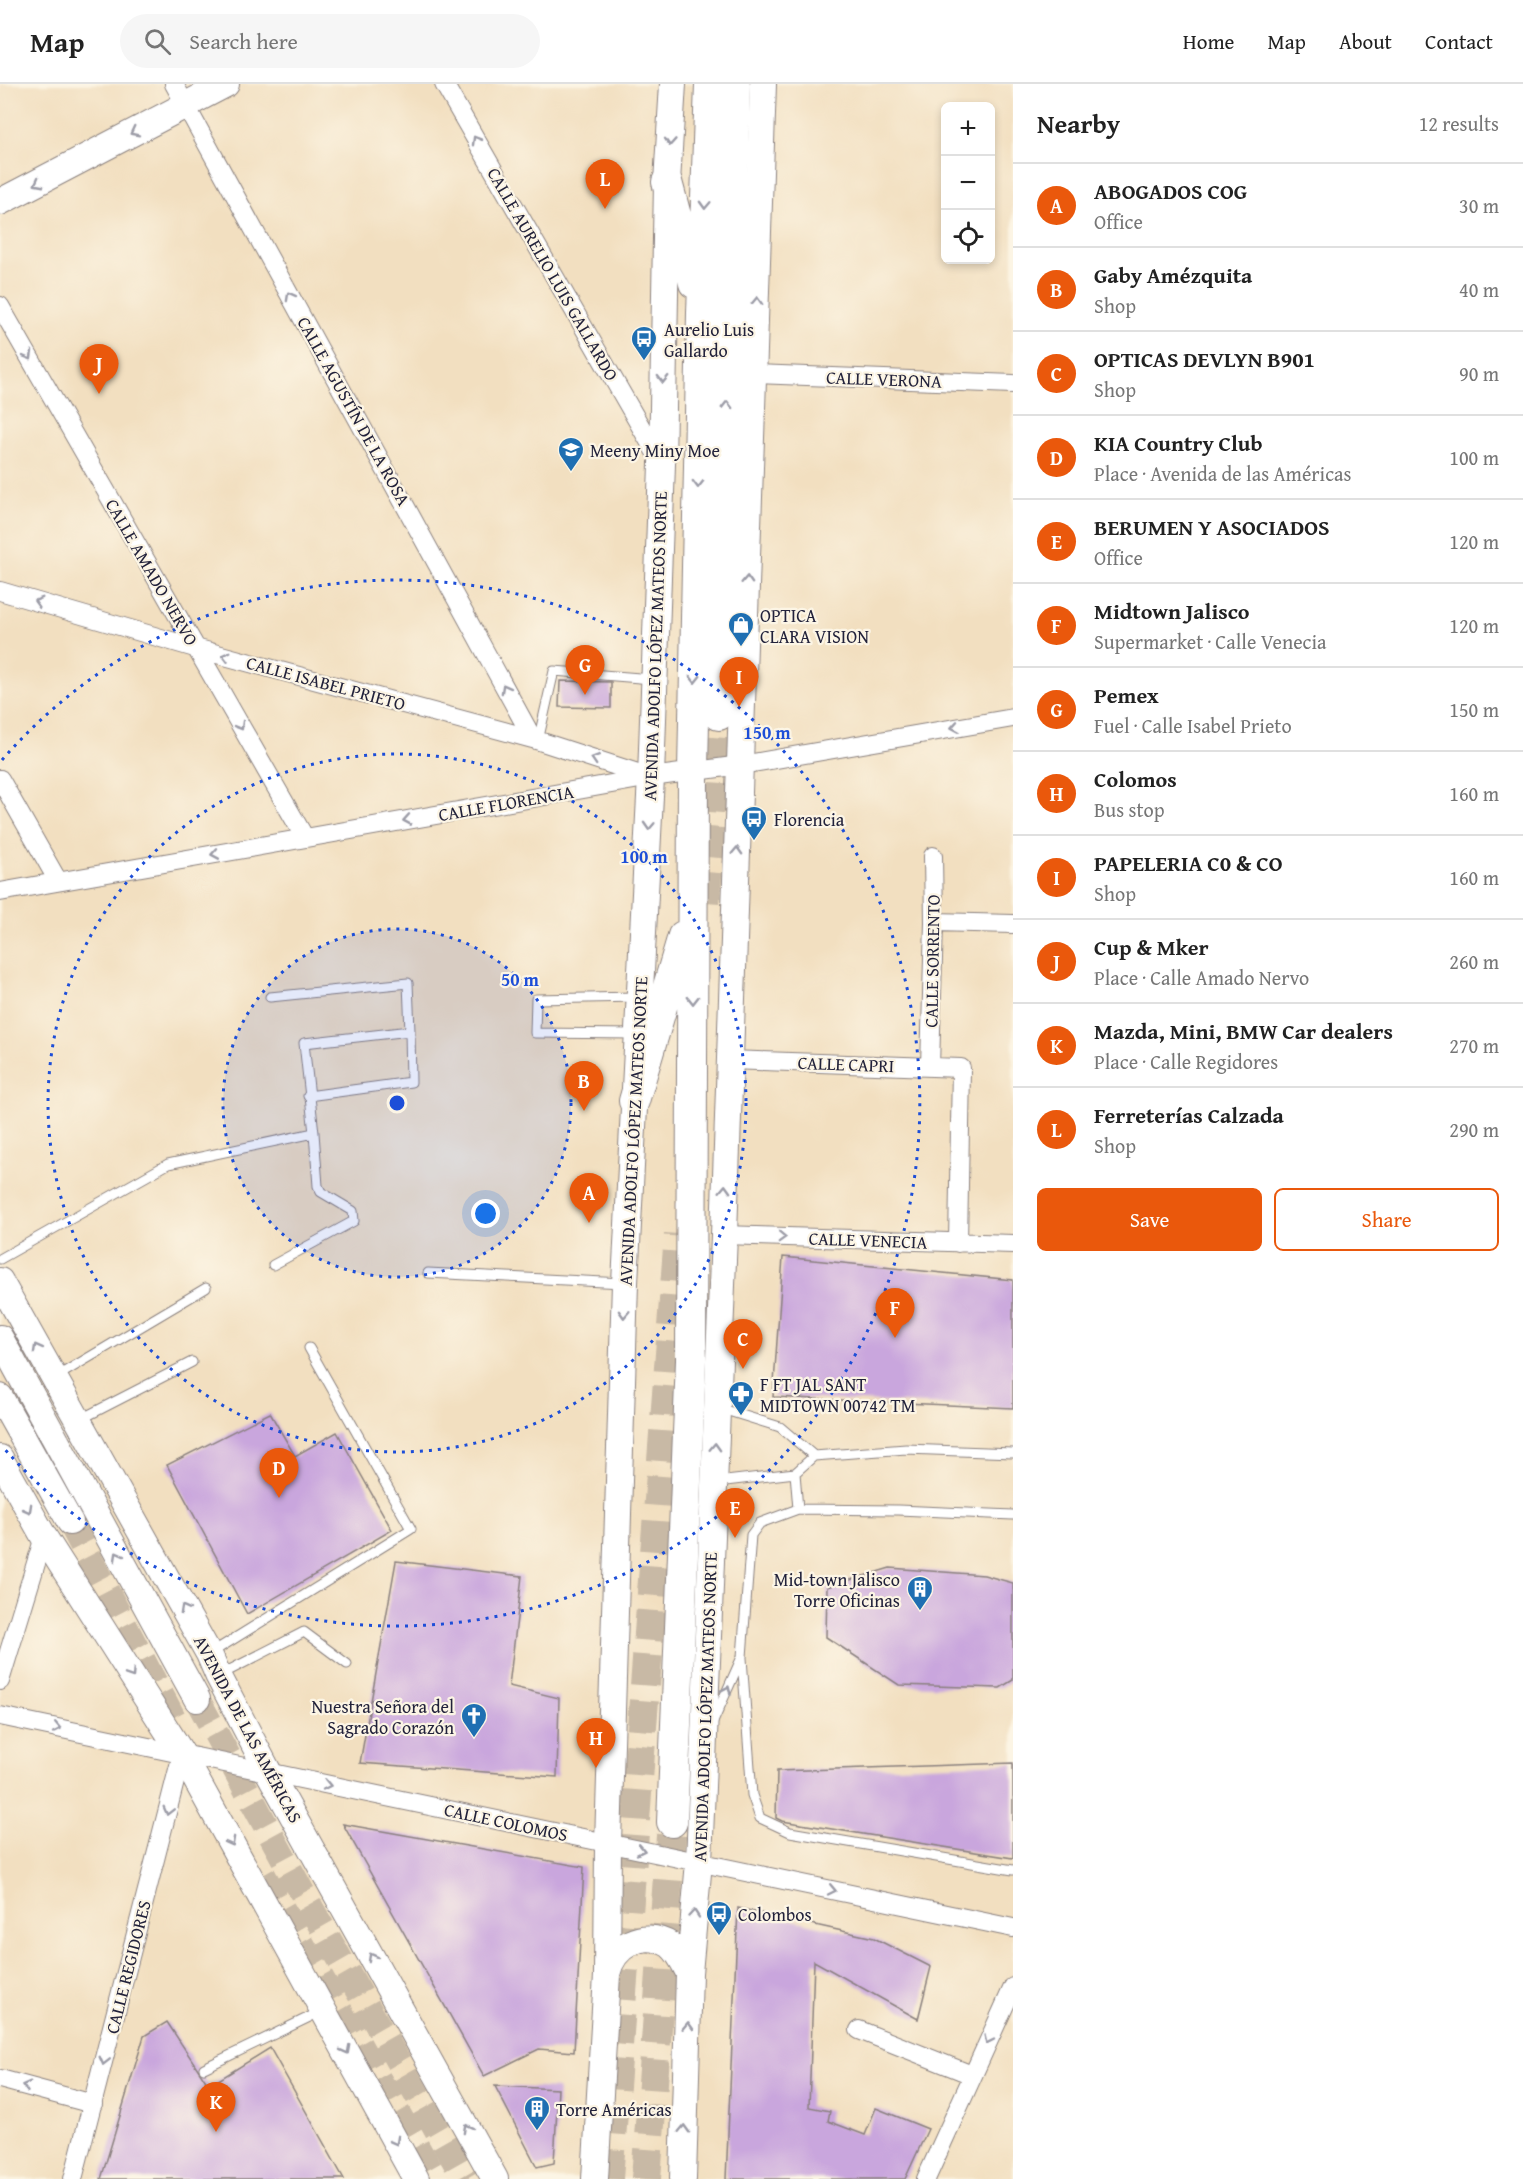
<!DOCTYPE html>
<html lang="en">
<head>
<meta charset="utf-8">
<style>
  body { margin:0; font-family:"Gentium Book Plus",serif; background:#f6f6f6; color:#222 }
  .controls { position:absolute; right:18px; top:18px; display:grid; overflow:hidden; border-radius:9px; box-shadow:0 3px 9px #0003 }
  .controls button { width:54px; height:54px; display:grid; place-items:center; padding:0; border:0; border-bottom:2px solid #e0e0e0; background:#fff; color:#222; font:30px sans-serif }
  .you { position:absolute; left:486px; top:1130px; width:21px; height:21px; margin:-15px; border:4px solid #fff; border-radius:50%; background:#1a73e8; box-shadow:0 0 0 9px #1a73e833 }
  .badge { display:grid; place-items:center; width:39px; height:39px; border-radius:50%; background:#ea580c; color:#fff; font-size:20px; font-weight:700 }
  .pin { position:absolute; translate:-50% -50px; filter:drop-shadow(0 2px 3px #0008) }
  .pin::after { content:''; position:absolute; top:32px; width:21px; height:18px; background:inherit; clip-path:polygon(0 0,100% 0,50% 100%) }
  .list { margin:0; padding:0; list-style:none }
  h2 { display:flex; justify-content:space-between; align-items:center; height:78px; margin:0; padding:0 24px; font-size:26px }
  h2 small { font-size:20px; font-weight:400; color:#767676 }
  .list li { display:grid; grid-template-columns:39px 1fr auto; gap:18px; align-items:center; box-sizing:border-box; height:84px; padding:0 24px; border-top:2px solid #e0e0e0 }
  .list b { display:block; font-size:22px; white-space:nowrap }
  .list p { margin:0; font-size:20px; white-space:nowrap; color:#767676 }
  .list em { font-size:20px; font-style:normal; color:#767676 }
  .actions { display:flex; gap:12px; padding:18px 24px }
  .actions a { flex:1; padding:14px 0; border:2px solid #ea580c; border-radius:9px; text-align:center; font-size:21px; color:#ea580c }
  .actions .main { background:#ea580c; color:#fff }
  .icon { flex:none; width:33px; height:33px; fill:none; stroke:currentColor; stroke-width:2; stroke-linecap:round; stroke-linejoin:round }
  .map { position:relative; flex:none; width:1013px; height:2095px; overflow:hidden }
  header { display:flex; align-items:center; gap:36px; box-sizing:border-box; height:84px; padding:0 30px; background:#fff; border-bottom:2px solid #e0e0e0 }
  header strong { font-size:28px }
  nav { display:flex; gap:33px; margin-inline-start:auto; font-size:21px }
  .search { width:420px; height:54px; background:#f6f6f6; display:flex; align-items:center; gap:15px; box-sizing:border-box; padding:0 21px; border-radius:33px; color:#767676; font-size:22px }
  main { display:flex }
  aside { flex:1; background:#fff }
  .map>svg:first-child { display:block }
  .building { fill:#c9a6dd }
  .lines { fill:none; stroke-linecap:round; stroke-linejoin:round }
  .secondary-tunnel { stroke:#c8b9a5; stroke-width:26; stroke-dasharray:26 13; stroke-linecap:butt }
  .primary-tunnel { stroke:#c8b9a5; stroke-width:30; stroke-dasharray:30 15; stroke-linecap:butt }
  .lane-casing { stroke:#8a807e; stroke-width:11 }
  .street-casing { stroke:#8a807e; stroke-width:20 }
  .secondary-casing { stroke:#8a807e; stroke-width:28 }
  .primary-casing { stroke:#8a807e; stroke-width:32 }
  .lane { stroke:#fff; stroke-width:9 }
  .street { stroke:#fff; stroke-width:18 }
  .secondary { stroke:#fff; stroke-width:26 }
  .primary { stroke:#fff; stroke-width:30 }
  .oneway { stroke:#9c9ca7 }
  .ring { fill:none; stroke:#1d4ed8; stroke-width:3; stroke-dasharray:3 6 }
  .labels { text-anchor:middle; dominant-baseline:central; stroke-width:4.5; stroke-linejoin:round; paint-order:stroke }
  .street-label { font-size:18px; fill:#22223b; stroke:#fcf5e5 }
  .poi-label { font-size:18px; fill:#22223b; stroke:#fcf5e5; text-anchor:start }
  .centre { fill:#1d4ed8; stroke:#fcf5e5; stroke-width:3 }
  .ring-label { font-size:18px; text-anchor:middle; font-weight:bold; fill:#1d4ed8; stroke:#fcf5e5; stroke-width:4.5; stroke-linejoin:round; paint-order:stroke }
</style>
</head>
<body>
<header>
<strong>Map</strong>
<div class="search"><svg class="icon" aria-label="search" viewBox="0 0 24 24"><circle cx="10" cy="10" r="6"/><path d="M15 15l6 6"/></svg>Search here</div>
<nav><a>Home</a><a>Map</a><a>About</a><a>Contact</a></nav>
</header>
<main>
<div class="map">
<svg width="1013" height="2095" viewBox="0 0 1013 2095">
  <rect width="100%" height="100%" fill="#fcf5e5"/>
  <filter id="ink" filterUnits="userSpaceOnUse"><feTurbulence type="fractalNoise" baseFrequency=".0167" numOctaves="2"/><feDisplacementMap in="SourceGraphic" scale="12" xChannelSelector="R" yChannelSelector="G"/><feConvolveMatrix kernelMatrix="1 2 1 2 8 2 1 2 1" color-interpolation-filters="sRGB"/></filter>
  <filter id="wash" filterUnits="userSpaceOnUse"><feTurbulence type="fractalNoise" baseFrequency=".008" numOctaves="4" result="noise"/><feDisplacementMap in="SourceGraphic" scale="24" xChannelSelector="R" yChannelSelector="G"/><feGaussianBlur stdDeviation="1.35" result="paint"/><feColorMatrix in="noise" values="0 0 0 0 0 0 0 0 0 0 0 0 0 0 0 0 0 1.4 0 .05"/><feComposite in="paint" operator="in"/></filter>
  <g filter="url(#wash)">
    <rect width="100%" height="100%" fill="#f2dfc0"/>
    <g id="blocks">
      <!-- building -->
      <path class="building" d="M560,597L611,598V624L559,623Z
        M783,1173L1013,1196V1324L773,1313Z
        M270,1329L295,1372L337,1348L392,1446L247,1530L167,1381Z
        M396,1477L522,1492L509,1602L559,1614L557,1693L360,1679Z
        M890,1484L984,1491L1013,1499V1596L1000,1604L899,1601L826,1553L827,1503Z
        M1013,1679V1774L782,1737L776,1734L777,1687Z
        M343,1740L584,1783L574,1968L539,1965L484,1992Z
        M738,1824L874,1854L931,1883L918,1935L814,1877L809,2023L830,2027L828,2037L865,2051L876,2024L928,2045L905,2095H726Z
        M167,1938L209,2002L270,1964L344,2095H101L144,1952Z
        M495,2002L558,2005L554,2079L537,2083Z"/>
    </g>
  </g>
  <g filter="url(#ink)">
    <use href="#blocks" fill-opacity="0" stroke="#8a807e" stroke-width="1.5"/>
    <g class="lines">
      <!-- secondary-tunnel -->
      <path class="secondary-tunnel" d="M70,1438L179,1645
        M197,1615L303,1810L465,2095
        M263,1791L435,2095"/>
      <!-- primary-tunnel -->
      <path class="primary-tunnel" d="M705,818L719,631
        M608,2095L679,1150
        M646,2095L672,1738"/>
      <defs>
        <path id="lane" d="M538,657L554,587L652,595
          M270,913L408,899L410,947L304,959L314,1049
          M635,950L535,949L536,915L637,913
          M308,1012L411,998L410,947
          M0,1175L168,1080L314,1049L318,1102L321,1108L353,1127L354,1137L273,1181
          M428,1189L623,1199
          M56,1293L206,1204
          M719,1324L780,1343L814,1372
          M79,1336L192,1278
          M795,1389L798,1425
          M717,1398L795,1389L814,1372L906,1365L1013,1369
          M211,1569L411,1445L309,1264
          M742,1574L752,1711L760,1734L790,1748L1013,1786
          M220,1591L304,1548L347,1580
          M713,1638L742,1573L751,1451L760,1439L798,1425L898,1426L1013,1431
          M204,1984L322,1927"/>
        <path id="street" d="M174,0L533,655
          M444,0L661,378
          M0,222L305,754
          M755,290L1013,300
          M0,507L195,564L533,655L647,692
          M0,695L58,797
          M0,808L651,693L741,681L1013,634
          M934,838L1013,840
          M730,976L961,984L958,1159
          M930,983L934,838L933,772
          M724,1151L1013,1160
          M0,1597L44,1453
          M0,1632L1013,1844
          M859,1946L972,1991
          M0,1995L93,2020
          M73,2095L182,1670
          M926,2095L1013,1903"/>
        <path id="secondary" d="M0,118L226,0
          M0,1197L209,1570L218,1591L269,1689L495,2095
          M0,1254L197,1615
          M0,1313L70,1438
          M0,1374L44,1453L182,1670L416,2095
          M607,1890C613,1862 643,1844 670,1861C679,1868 684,1879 689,1889
          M595,2095L607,1891L608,1759L625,1199L651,693L662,380L667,98L673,0
          M683,2095L689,1889L699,1778L724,1151L763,0"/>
        <path id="primary" d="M667,98L694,199
          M719,631L735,0
          M634,1017L683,852
          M672,1738L691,1276L693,687L702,229L710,0"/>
      </defs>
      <!-- lane casing -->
      <use href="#lane" class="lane-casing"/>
      <!-- street casing -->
      <use href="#street" class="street-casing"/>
      <!-- secondary casing -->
      <use href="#secondary" class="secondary-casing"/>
      <!-- primary casing -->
      <use href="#primary" class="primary-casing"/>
      <!-- lane -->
      <use href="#lane" class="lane"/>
      <!-- street -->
      <use href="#street" class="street"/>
      <!-- secondary -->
      <use href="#secondary" class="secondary"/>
      <!-- primary -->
      <use href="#primary" class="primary"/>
    </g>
    <!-- one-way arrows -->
    <defs><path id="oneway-chevron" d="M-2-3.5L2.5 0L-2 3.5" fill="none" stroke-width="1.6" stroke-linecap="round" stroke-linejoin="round" transform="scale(1.5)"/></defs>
    <g class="oneway">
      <use href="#oneway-chevron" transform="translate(134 48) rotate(153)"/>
      <use href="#oneway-chevron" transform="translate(476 56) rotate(-120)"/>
      <use href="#oneway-chevron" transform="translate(670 58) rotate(94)"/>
      <use href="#oneway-chevron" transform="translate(38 99) rotate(152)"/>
      <use href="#oneway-chevron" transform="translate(705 121) rotate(92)"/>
      <use href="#oneway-chevron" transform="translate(290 212) rotate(-119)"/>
      <use href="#oneway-chevron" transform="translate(757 217) rotate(-88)"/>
      <use href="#oneway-chevron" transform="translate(29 272) rotate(60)"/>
      <use href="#oneway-chevron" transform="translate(663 295) rotate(91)"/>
      <use href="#oneway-chevron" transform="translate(727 321) rotate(-89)"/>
      <use href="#oneway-chevron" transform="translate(698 400) rotate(91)"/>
      <use href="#oneway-chevron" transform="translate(747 496) rotate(-88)"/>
      <use href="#oneway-chevron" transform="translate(38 518) rotate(-164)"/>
      <use href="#oneway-chevron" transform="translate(226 572) rotate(-165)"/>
      <use href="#oneway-chevron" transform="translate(695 595) rotate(91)"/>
      <use href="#oneway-chevron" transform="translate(505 604) rotate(-119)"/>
      <use href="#oneway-chevron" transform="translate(240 642) rotate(60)"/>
      <use href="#oneway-chevron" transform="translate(955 643) rotate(170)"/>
      <use href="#oneway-chevron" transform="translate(595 675) rotate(-162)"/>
      <use href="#oneway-chevron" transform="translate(407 736) rotate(170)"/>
      <use href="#oneway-chevron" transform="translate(649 742) rotate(93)"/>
      <use href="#oneway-chevron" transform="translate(737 767) rotate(-88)"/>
      <use href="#oneway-chevron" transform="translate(215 770) rotate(170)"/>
      <use href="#oneway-chevron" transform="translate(693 916) rotate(90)"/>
      <use href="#oneway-chevron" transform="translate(725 1105) rotate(-88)"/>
      <use href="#oneway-chevron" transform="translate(782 1153) rotate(2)"/>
      <use href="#oneway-chevron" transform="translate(624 1230) rotate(92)"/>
      <use href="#oneway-chevron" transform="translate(37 1264) rotate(-119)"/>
      <use href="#oneway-chevron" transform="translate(715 1363) rotate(-88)"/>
      <use href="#oneway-chevron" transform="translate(28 1425) rotate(61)"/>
      <use href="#oneway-chevron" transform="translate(118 1472) rotate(-119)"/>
      <use href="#oneway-chevron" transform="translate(184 1525) rotate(-119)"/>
      <use href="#oneway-chevron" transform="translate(131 1590) rotate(57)"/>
      <use href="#oneway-chevron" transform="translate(727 1606) rotate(-66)"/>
      <use href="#oneway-chevron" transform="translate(57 1644) rotate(12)"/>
      <use href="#oneway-chevron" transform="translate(327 1701) rotate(12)"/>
      <use href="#oneway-chevron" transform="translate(168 1727) rotate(104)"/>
      <use href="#oneway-chevron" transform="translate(231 1758) rotate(61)"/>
      <use href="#oneway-chevron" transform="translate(641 1766) rotate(12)"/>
      <use href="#oneway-chevron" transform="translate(832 1806) rotate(12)"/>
      <use href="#oneway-chevron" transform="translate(694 1830) rotate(-85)"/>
      <use href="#oneway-chevron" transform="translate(372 1873) rotate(-119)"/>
      <use href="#oneway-chevron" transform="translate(688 1942) rotate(-88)"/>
      <use href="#oneway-chevron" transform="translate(988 1956) rotate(115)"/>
      <use href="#oneway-chevron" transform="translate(346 1966) rotate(62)"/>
      <use href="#oneway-chevron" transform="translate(104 1977) rotate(104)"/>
      <use href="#oneway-chevron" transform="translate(26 2002) rotate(-165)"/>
      <use href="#oneway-chevron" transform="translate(467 2044) rotate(-119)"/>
      <use href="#oneway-chevron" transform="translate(684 2045) rotate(-88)"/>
      <use href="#oneway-chevron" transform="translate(395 2057) rotate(61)"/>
    </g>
  </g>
  <!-- distance rings -->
  <circle cx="397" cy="1019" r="174" fill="#1d4ed8" fill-opacity=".12"/>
  <g class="ring">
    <circle cx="397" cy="1019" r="174"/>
    <circle cx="397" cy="1019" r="349"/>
    <path d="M2 676A523 523 0 1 1 2 1362"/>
  </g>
  <!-- icons -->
  <defs>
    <symbol id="bus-pin" viewBox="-11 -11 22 30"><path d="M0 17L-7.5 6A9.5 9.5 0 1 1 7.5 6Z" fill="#1f6fb2" stroke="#fcf5e5"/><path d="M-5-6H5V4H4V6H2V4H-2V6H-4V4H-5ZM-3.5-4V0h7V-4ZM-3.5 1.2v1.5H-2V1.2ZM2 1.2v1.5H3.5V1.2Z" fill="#fff"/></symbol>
    <symbol id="school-pin" viewBox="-11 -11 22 30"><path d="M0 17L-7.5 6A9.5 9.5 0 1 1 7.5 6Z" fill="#1f6fb2" stroke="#fcf5e5"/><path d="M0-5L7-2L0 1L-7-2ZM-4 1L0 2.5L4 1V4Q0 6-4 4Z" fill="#fff"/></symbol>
    <symbol id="shop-pin" viewBox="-11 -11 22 30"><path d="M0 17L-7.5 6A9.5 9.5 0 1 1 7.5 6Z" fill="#1f6fb2" stroke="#fcf5e5"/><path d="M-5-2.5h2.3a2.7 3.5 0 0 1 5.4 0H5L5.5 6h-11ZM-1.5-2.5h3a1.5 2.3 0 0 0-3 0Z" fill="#fff"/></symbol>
    <symbol id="pharmacy-pin" viewBox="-11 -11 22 30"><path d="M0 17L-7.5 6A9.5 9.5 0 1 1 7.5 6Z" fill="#1f6fb2" stroke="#fcf5e5"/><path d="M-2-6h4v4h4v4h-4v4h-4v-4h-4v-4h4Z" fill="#fff"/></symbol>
    <symbol id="building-pin" viewBox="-11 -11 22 30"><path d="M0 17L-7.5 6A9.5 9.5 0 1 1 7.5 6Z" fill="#1f6fb2" stroke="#fcf5e5"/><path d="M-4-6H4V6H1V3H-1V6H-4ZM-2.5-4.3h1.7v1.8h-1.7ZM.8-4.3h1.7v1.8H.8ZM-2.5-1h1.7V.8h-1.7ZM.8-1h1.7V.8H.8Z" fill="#fff"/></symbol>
    <symbol id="church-pin" viewBox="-11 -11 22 30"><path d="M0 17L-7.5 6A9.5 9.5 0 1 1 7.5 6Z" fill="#1f6fb2" stroke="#fcf5e5"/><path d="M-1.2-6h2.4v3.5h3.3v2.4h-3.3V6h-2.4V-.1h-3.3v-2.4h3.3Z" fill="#fff"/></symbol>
  </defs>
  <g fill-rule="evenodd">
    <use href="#bus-pin" x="629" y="240" width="30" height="40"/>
    <use href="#school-pin" x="556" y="351" width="30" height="40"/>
    <use href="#shop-pin" x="726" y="526" width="30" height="40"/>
    <use href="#bus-pin" x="739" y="720" width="30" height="40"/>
    <use href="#pharmacy-pin" x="726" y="1295" width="30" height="40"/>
    <use href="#building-pin" x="905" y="1490" width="30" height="40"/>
    <use href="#church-pin" x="459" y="1617" width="30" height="40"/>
    <use href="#bus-pin" x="704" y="1815" width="30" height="40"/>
    <use href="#building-pin" x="522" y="2010" width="30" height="40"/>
  </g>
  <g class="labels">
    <!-- street labels -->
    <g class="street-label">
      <text transform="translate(553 190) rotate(60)">CALLE AURELIO LUIS GALLARDO</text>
      <text transform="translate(884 295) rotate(2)">CALLE VERONA</text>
      <text transform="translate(354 327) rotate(61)">CALLE AGUSTÍN DE LA ROSA</text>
      <text transform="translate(152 488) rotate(60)">CALLE AMADO NERVO</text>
      <text transform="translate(655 562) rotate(-88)">AVENIDA ADOLFO LÓPEZ MATEOS NORTE</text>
      <text transform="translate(326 599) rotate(15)">CALLE ISABEL PRIETO</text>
      <text transform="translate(506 719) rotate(-10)">CALLE FLORENCIA</text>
      <text transform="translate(932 877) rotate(-89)">CALLE SORRENTO</text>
      <text transform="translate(846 980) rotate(2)">CALLE CAPRI</text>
      <text transform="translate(633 1047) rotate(-87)">AVENIDA ADOLFO LÓPEZ MATEOS NORTE</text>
      <text transform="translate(868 1156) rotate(2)">CALLE VENECIA</text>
      <text transform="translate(705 1623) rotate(-88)">AVENIDA ADOLFO LÓPEZ MATEOS NORTE</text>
      <text transform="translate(248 1645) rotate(62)">AVENIDA DE LAS AMÉRICAS</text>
      <text transform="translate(506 1738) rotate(12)">CALLE COLOMOS</text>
      <text transform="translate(128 1883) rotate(-76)">CALLE REGIDORES</text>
    </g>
    <!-- poi labels -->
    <g class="poi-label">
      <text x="664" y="245">Aurelio Luis<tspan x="664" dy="21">Gallardo</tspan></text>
      <text x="590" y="366">Meeny Miny Moe</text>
      <text x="760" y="531">OPTICA<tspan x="760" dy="21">CLARA VISION</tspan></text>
      <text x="774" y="735">Florencia</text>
      <text x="760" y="1300">F FT JAL SANT<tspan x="760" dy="21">MIDTOWN 00742 TM</tspan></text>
      <text x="900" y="1495" text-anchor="end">Mid-town Jalisco<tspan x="900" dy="21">Torre Oficinas</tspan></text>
      <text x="454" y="1622" text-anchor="end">Nuestra Señora del<tspan x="454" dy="21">Sagrado Corazón</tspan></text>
      <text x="738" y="1830">Colombos</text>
      <text x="556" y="2025">Torre Américas</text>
    </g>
  </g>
  <circle cx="397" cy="1019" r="9" class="centre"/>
  <g class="ring-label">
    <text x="767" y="655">150 m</text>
    <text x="644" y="779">100 m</text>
    <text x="520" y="902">50 m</text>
  </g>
</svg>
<div class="controls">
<button>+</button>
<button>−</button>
<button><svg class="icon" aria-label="locate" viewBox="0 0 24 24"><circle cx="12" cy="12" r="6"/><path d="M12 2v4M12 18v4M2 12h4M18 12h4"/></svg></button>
</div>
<div class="you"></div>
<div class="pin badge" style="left:589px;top:1139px">A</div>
<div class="pin badge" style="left:584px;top:1027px">B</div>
<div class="pin badge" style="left:743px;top:1285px">C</div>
<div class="pin badge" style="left:279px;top:1414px">D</div>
<div class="pin badge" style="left:735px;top:1454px">E</div>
<div class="pin badge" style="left:895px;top:1254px">F</div>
<div class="pin badge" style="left:585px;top:611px">G</div>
<div class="pin badge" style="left:596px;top:1684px">H</div>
<div class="pin badge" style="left:739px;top:623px">I</div>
<div class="pin badge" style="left:99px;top:310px">J</div>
<div class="pin badge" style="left:216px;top:2048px">K</div>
<div class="pin badge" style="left:605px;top:125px">L</div>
</div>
<aside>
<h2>Nearby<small>12 results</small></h2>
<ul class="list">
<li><span class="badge">A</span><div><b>ABOGADOS COG</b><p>Office</p></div><em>30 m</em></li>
<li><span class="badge">B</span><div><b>Gaby Amézquita</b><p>Shop</p></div><em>40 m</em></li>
<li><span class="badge">C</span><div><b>OPTICAS DEVLYN B901</b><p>Shop</p></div><em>90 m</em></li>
<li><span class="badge">D</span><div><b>KIA Country Club</b><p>Place · Avenida de las Américas</p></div><em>100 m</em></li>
<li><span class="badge">E</span><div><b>BERUMEN Y ASOCIADOS</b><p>Office</p></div><em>120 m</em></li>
<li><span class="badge">F</span><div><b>Midtown Jalisco</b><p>Supermarket · Calle Venecia</p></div><em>120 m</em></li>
<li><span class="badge">G</span><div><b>Pemex</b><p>Fuel · Calle Isabel Prieto</p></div><em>150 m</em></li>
<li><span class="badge">H</span><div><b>Colomos</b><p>Bus stop</p></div><em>160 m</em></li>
<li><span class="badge">I</span><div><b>PAPELERIA C0 &amp; CO</b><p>Shop</p></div><em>160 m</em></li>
<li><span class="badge">J</span><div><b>Cup &amp; Mker</b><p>Place · Calle Amado Nervo</p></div><em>260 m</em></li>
<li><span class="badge">K</span><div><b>Mazda, Mini, BMW Car dealers</b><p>Place · Calle Regidores</p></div><em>270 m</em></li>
<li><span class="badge">L</span><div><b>Ferreterías Calzada</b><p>Shop</p></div><em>290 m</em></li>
</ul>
<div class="actions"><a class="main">Save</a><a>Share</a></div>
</aside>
</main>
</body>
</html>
